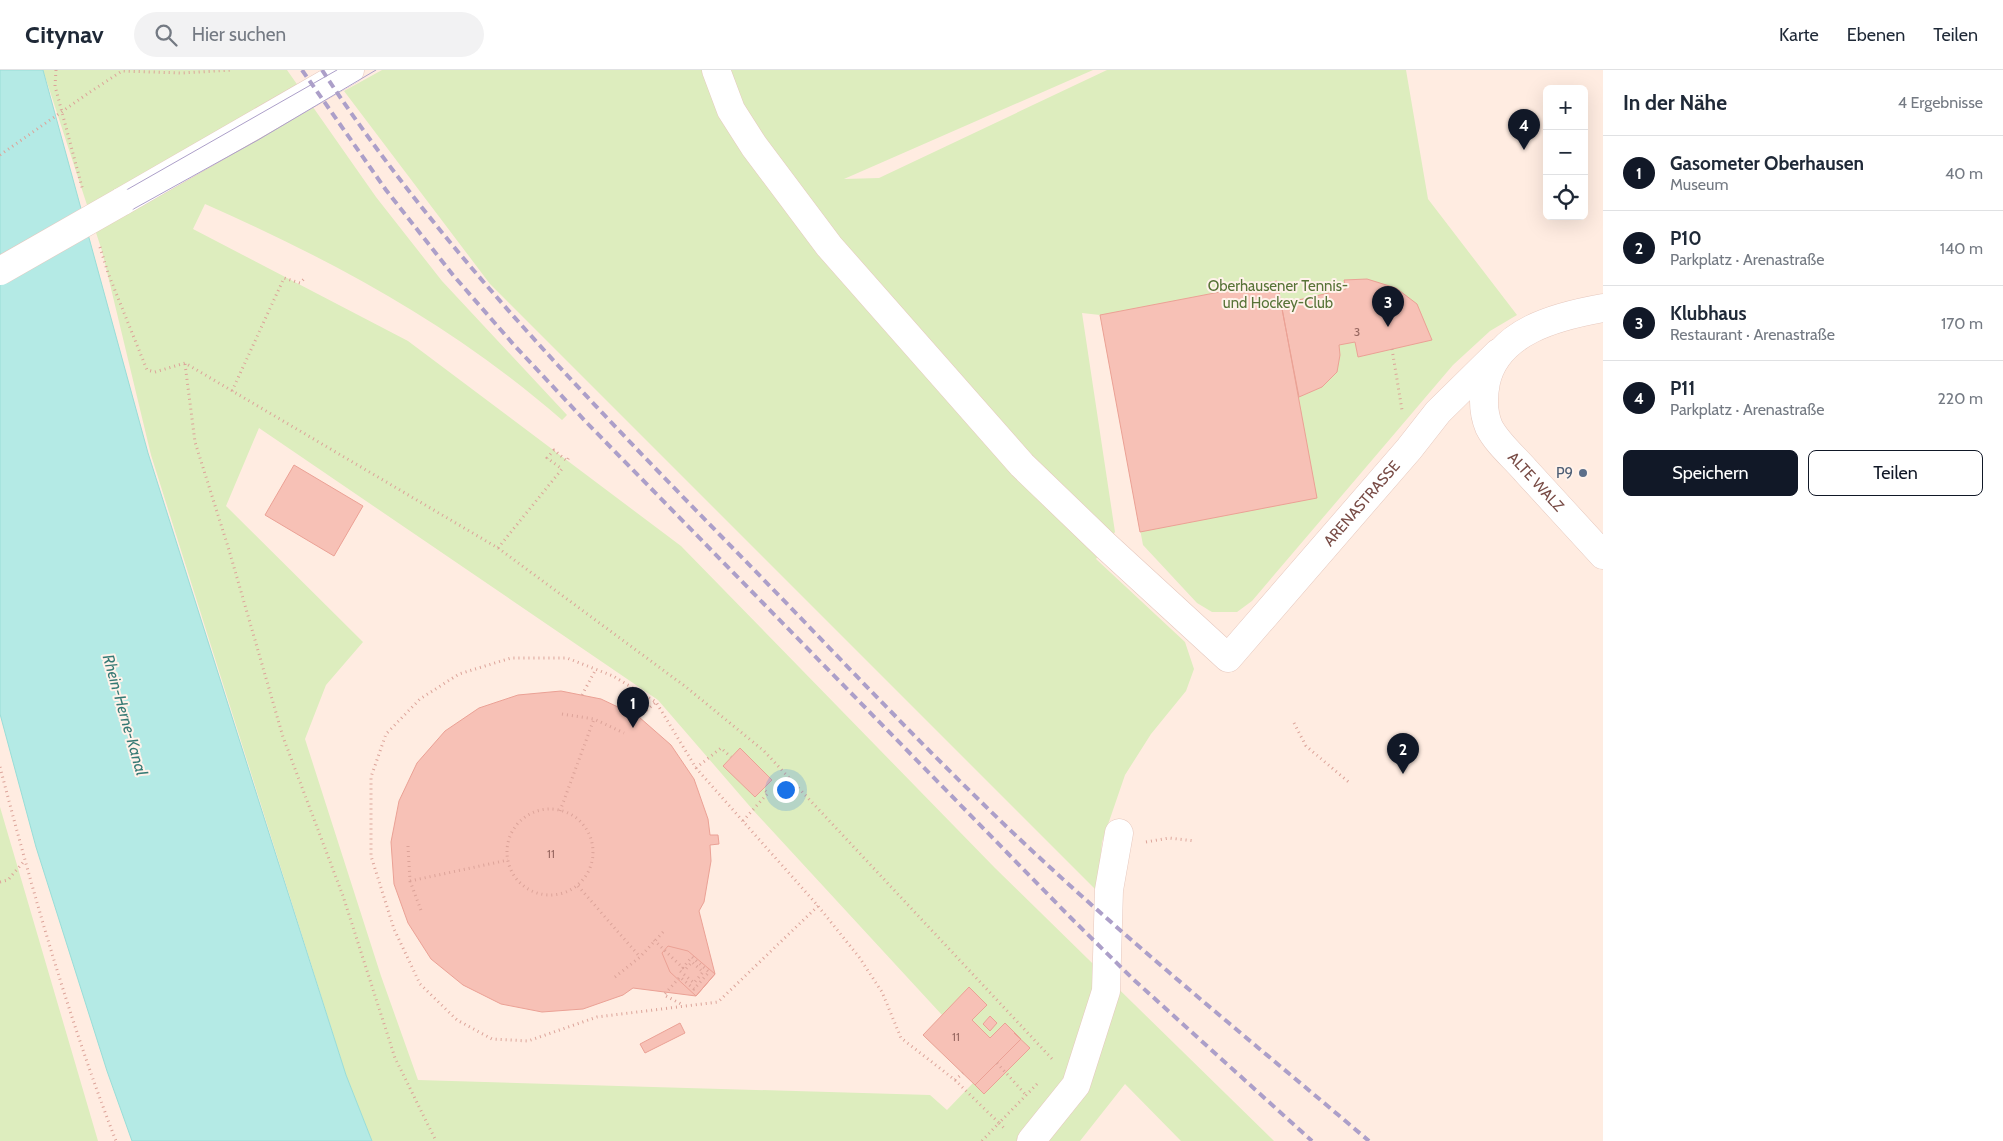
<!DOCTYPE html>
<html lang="de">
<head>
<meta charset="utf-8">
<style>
  body { margin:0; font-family:Cabin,sans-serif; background:#f2f2f3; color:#1f2937 }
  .controls { position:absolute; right:15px; top:15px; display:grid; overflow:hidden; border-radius:8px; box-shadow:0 5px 20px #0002 }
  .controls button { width:45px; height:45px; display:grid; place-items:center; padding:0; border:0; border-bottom:1px solid #e0e1e3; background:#fff; color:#1f2937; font:25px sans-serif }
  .you { position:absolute; left:785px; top:719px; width:18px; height:18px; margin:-12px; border:4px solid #fff; border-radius:50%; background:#1a73e8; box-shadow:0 0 0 8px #1a73e833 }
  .badge { display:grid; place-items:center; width:32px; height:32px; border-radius:50%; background:#111827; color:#fff; font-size:16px; font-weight:700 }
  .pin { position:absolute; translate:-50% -41px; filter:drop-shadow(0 1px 2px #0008) }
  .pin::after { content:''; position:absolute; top:26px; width:18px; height:15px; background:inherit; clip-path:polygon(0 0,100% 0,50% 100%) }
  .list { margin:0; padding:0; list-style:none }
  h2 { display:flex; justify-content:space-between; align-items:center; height:65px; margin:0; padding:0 20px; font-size:21px }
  h2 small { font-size:16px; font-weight:400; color:#747a83 }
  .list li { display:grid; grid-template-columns:32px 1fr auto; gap:15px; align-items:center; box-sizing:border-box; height:75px; padding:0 20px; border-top:1px solid #e0e1e3 }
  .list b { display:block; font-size:19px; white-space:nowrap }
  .list p { margin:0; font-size:16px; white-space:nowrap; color:#747a83 }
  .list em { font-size:16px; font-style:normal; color:#747a83 }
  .actions { display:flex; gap:10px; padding:15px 20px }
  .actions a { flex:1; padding:11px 0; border:1px solid #111827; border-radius:8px; text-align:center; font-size:18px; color:#111827 }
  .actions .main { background:#111827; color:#fff }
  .icon { flex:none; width:28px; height:28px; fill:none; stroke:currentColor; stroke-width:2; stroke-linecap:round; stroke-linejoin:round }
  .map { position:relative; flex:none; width:1603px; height:1071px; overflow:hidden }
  header { display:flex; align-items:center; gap:30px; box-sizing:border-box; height:70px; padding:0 25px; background:#fff; border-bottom:1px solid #e0e1e3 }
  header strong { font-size:24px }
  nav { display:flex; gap:28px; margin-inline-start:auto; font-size:18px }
  .search { width:350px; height:45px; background:#f2f2f3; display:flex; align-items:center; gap:12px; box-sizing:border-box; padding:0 18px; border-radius:28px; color:#747a83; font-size:19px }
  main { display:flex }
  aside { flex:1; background:#fff }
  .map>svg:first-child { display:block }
  .green { fill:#ddedbe; fill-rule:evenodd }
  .water { fill:#b4eae5; stroke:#99ddd7 }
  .building { fill:#f7c1b6; stroke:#eba195 }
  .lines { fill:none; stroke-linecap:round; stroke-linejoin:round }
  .minor-casing { stroke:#e6c8be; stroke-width:29 }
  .path { stroke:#dca399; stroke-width:3; stroke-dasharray:1 4; stroke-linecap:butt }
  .minor { stroke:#fff; stroke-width:28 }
  .tram { stroke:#ac9fc9; stroke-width:1 }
  .rail { stroke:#ac9fc9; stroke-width:4; stroke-dasharray:8 5; stroke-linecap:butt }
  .minor-bridge-casing { stroke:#e6c8be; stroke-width:29; stroke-linecap:butt }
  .path-bridge { stroke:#dca399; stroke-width:3; stroke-dasharray:1 4; stroke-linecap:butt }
  .minor-bridge { stroke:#fff; stroke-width:28 }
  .service-dot { fill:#5c6f8a; stroke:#fff2ea; stroke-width:2 }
  .labels { text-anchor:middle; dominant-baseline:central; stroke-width:4; stroke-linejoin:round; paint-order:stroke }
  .number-label { font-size:12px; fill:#986861 }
  .park-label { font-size:15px; fill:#577337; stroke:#fff2ea }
  .service-label { font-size:15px; fill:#4e5e75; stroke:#fff2ea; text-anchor:end }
  .street-label { font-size:15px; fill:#784b45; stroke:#fff2ea }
  .water-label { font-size:16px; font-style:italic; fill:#357974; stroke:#fff2ea }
</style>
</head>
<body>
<header>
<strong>Citynav</strong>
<div class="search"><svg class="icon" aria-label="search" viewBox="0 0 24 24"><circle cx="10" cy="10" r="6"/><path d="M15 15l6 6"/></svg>Hier suchen</div>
<nav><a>Karte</a><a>Ebenen</a><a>Teilen</a></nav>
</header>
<main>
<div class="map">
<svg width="1603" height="1071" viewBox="0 0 1603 1071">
  <rect width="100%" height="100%" fill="#ffece1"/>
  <!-- green -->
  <path class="green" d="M43,0H287L376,127L442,211L567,345L562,350C453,255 336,192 205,134L193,159L408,271L681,476L995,798L1274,1071H1181L1125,1014L1080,1071H372L346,1005L151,385L102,181ZM259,358L658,630L753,740L942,945L923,965L973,1013L947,1040L930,1025L418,1010L381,906L305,669L326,615L363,572L226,436Z
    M382,0H1093L844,109L879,108L1107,0H1406L1428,129L1517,245L1490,261L1453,295L1252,531L1237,542H1212L1197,533L1143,475L1100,245L1082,243L1115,462L1096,489L1185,572L1194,599L1186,621L1151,664L1125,705L1102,772L1097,821L490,214L344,21Z
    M0,737L98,1071H0Z"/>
  <!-- water -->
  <path class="water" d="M0,0H43L148,383L346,1005L372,1071H132L107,1001L36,777L0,644Z"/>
  <!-- building -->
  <path class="building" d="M1367,209L1396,218L1417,234L1432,270L1358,287L1355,272L1339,275L1340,285L1337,302L1322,317L1299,327L1281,234L1346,219L1344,210Z
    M1277,211L1317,428L1140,462L1100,245Z
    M294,395L363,436L334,486L265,445Z
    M561,621L601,629L639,647L671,675L694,709L708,749L710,765H718L719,774L710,775L711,791L704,832L699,841L715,904L696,926L633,918L623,925L583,939L542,942L501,934L463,915L431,889L408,853L394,814L391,772L399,731L417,693L445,661L479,638L518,625Z
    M740,678L772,710L755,727L723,696Z
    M668,876L688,881L715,904L696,926L670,902L662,883Z
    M969,917L987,935L972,950L990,968L1005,953L1021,969L975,1015L923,965Z
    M990,946L997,953L990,961L983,954Z
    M680,953L685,963L645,983L640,974Z
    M1014,963L1030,978L984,1024L975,1015L1021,969Z"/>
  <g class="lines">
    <defs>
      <g id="minor">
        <path id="s1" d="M716,0L731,40L754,76L829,176L1022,395L1106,476L1228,588L1409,379L1438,342L1498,283"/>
        <path d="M121,132L350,0"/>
        <path id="s2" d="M1603,238C1558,246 1497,261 1486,312C1483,327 1483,343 1489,357C1497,373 1514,387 1526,401C1552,429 1577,457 1603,485"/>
        <path d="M1031,1071L1076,1015L1106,921L1109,820L1119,763"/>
      </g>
    </defs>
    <!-- minor casing -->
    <use href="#minor" class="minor-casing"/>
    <!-- path -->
    <path class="path" d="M56,0L55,16L83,121
      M90,22L122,1L182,3L232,0
      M100,177L108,203L147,300L155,302L185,293L498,478L686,617L764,681L1054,991
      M1392,279L1402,340
      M185,294L195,372L229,480L283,667L343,826L395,988L436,1071
      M232,321L284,208L300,213L304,209
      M498,478L562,399L547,388L554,380L567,391L569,387
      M582,625L596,599
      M562,644L594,649L624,663
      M639,647L656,632
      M1294,653L1306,676L1351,714
      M0,697C33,823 69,950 116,1071
      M696,698L721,678L731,687
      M507 782a43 43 0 1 1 86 0a43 43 0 1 1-86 0Z
      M560,741L594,649
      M743,751L768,723L763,719
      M1146,772L1169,768L1195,771
      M408,776L410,811L422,843
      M410,811L508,790
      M0,812L8,810L25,790
      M578,816L640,887
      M818,836L718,932L597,947L528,971L492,969L457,950L420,914L394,859L371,786V707L386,664L420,629L459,604L511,588H567L613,606L656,632L696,698L818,836L859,887L882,922L901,968L955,1010L963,1003
      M654,870L685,900L692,892L703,902L694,913L680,901L692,887L709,902L694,919L680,907L664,925L683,935
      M615,907L640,887L665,860
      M997,993L1026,1025
      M955,1010L999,1053L1038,1013
      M982,1071L999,1053L1006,1060"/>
    <!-- minor -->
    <use href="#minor" class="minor"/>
    <!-- tram -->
    <path class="tram" d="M0,192L337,0
      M0,213L258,70L376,0"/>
    <!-- rail -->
    <path class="rail" d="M302,0L386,120L453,205L514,275L588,354L1070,847L1133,909L1312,1071
      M322,0C434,171 577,318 719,464C804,550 886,639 972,723C1097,847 1235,957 1369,1071"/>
    <defs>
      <path id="minor-bridge" d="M0,201L121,132"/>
    </defs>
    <!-- minor-bridge casing -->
    <use href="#minor-bridge" class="minor-bridge-casing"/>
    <!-- path-bridge -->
    <path class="path-bridge" d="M0,85L90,22"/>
    <!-- minor-bridge -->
    <use href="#minor-bridge" class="minor-bridge"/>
  </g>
  <!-- markers -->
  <circle class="service-dot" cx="1583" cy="403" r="5"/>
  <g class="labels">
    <!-- number labels -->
    <g class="number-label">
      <text x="1357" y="261">3</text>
      <text x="551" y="783">11</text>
      <text x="956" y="966">11</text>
    </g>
    <!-- park labels -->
    <g class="park-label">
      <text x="1278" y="216">Oberhausener Tennis-<tspan x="1278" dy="17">und Hockey-Club</tspan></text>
    </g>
    <!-- service labels -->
    <g class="service-label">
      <text x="1573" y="403">P9</text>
    </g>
    <!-- street labels -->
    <g class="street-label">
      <text stroke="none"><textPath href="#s2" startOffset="265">ALTE WALZ</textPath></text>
      <text stroke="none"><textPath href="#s1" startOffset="989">ARENASTRASSE</textPath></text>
    </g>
    <!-- water labels -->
    <g class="water-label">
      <text transform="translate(125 645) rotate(74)">Rhein-Herne-Kanal</text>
    </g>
  </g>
</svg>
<div class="controls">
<button>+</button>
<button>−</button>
<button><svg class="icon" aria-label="locate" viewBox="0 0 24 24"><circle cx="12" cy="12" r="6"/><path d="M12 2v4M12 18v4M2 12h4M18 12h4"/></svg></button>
</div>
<div class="you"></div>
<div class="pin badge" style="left:633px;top:658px">1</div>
<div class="pin badge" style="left:1403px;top:704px">2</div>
<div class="pin badge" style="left:1388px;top:257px">3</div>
<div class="pin badge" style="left:1524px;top:80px">4</div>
</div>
<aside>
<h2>In der Nähe<small>4 Ergebnisse</small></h2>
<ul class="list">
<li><span class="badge">1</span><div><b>Gasometer Oberhausen</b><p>Museum</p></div><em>40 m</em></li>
<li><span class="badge">2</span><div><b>P10</b><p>Parkplatz · Arenastraße</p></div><em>140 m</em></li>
<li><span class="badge">3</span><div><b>Klubhaus</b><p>Restaurant · Arenastraße</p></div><em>170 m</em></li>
<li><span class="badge">4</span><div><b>P11</b><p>Parkplatz · Arenastraße</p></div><em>220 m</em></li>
</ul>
<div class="actions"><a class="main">Speichern</a><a>Teilen</a></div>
</aside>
</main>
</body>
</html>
